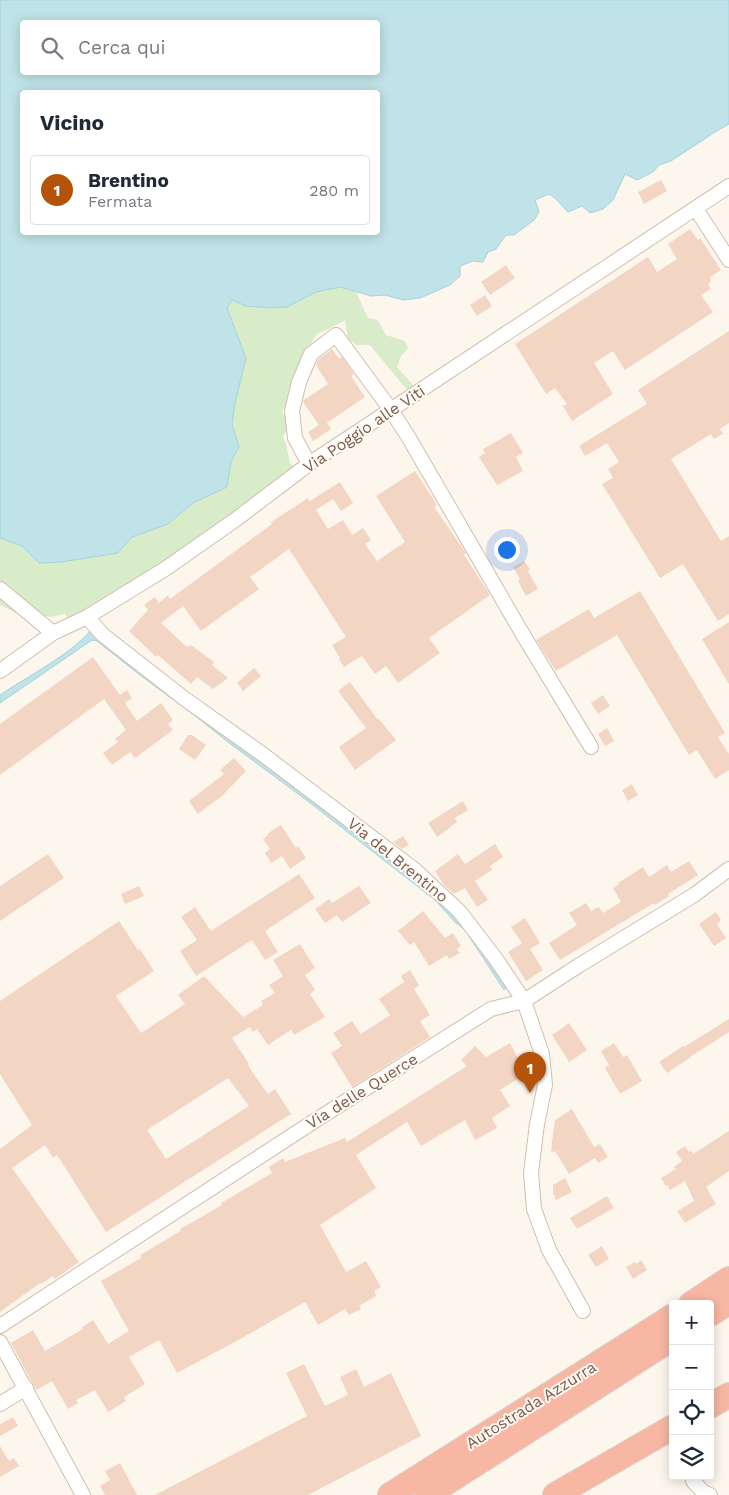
<!DOCTYPE html>
<html lang="it">
<head>
<meta charset="utf-8">
<style>
  body { margin:0; font-family:"Work Sans",sans-serif; background:#f2f2f3; color:#1f2937 }
  .controls { position:absolute; right:15px; bottom:15px; display:grid; overflow:hidden; border-radius:5px; box-shadow:0 2px 12px #0003 }
  .controls button { width:45px; height:45px; display:grid; place-items:center; padding:0; border:0; border-bottom:1px solid #e0e1e3; background:#fff; color:#1f2937; font:25px sans-serif }
  .you { position:absolute; left:506px; top:549px; width:18px; height:18px; margin:-12px; border:4px solid #fff; border-radius:50%; background:#1a73e8; box-shadow:0 0 0 8px #1a73e833 }
  .badge { display:grid; place-items:center; width:32px; height:32px; border-radius:50%; background:#b45309; color:#fff; font-size:16px; font-weight:700 }
  .pin { position:absolute; translate:-50% -41px; filter:drop-shadow(0 1px 2px #0008) }
  .pin::after { content:''; position:absolute; top:26px; width:18px; height:15px; background:inherit; clip-path:polygon(0 0,100% 0,50% 100%) }
  .list { margin:0; padding:0; list-style:none }
  h2 { display:flex; justify-content:space-between; align-items:center; height:65px; margin:0; padding:0 20px; font-size:21px }
  h2 small { font-size:16px; font-weight:400; color:#747a83 }
  .list li { display:grid; grid-template-columns:32px 1fr auto; gap:15px; align-items:center; box-sizing:border-box; height:70px; margin:0 10px 10px; padding:0 10px; border:1px solid #e0e1e3; border-radius:5px }
  .list b { display:block; font-size:19px; white-space:nowrap }
  .list p { margin:0; font-size:16px; white-space:nowrap; color:#747a83 }
  .list em { font-size:16px; font-style:normal; color:#747a83 }
  .icon { flex:none; width:28px; height:28px; fill:none; stroke:currentColor; stroke-width:2; stroke-linecap:round; stroke-linejoin:round }
  .map { position:relative; flex:none; width:729px; height:1495px; overflow:hidden }
  .search { position:absolute; background:#fff; box-shadow:0 2px 12px #0003; left:20px; top:20px; width:360px; height:55px; display:flex; align-items:center; gap:12px; box-sizing:border-box; padding:0 18px; border-radius:5px; color:#747a83; font-size:19px }
  .panel { position:absolute; background:#fff; box-shadow:0 2px 12px #0003; left:20px; top:90px; width:360px; height:145px; border-radius:5px }
  .map>svg:first-child { display:block }
  .green { fill:#d8ecc9 }
  .water { fill:#bfe3e8; stroke:#a5d3da; fill-rule:evenodd }
  .building { fill:#f3d5c3; fill-rule:evenodd }
  .lines { fill:none; stroke-linecap:round; stroke-linejoin:round }
  .street-casing { stroke:#d1beb0; stroke-width:16 }
  .highway-casing { stroke:#dad1cd; stroke-width:26 }
  .street { stroke:#fff; stroke-width:14 }
  .highway { stroke:#f7b7a3; stroke-width:24 }
  .labels { text-anchor:middle; dominant-baseline:central; stroke-width:4; stroke-linejoin:round; paint-order:stroke }
  .street-label { font-size:16px; fill:#7a5c4d; stroke:#fffaf3 }
</style>
</head>
<body>
<div class="map">
<svg width="729" height="1495" viewBox="0 0 729 1495">
  <rect width="100%" height="100%" fill="#fdf6ec"/>
  <!-- green -->
  <path class="green" d="M340,287L356,292L368,318L378,320L386,335L405,341L408,348L401,356L397,367L419,392L412,396L370,345H356L348,339L345,320L331,328L317,334L301,359L303,363L290,399L282,411C288,422 290,426 283,436L286,444L290,463L299,471L72,624L65,614L51,617L31,613L23,616L0,605V538L22,546L39,563L61,562L118,553L132,537L168,524L193,503L227,487L231,463L239,447L232,424L235,403L227,308L232,300L246,306L271,308L287,307L316,292Z"/>
  <!-- water -->
  <path class="water" d="M0,0H729V124L715,132L671,161L659,165L653,172L637,180L625,174L613,200L603,209L590,213L582,206L568,212L555,198L549,194L535,200L539,212L534,220L514,235H506L496,249L488,252L483,262L473,261L460,266V276L450,285L420,298L403,300L385,295L371,296L340,287L316,292L287,307L271,308L246,306L232,300L227,308L246,358L235,403L232,424L239,447L231,462L227,487L193,503L168,524L132,537L118,553L61,562L39,563L22,546L0,538ZM22,22H378V72H22ZM22,92H378V232H22Z
    M91,630L217,729L441,900L467,928L507,987L504,990L465,930L455,922L435,900L309,802L228,742L198,718L140,675L97,641L92,640L0,703V695C28,676 70,655 91,630Z"/>
  <!-- building -->
  <path class="building" d="M661,180L667,191L644,204L638,192Z
    M690,229L698,240L700,238L721,270L710,277L711,279L710,280L711,282L708,284L711,289L701,295L713,312L625,370L613,351L594,363L613,394L572,421L563,406L567,404L555,388L546,394L515,344L648,257L657,272L677,259L668,244Z
    M506,265L515,278L490,295L481,282Z
    M485,295L492,306L477,316L470,305Z
    M729,331V423L720,429L723,434L714,439L711,434L671,459L721,541L729,536V614L718,621L683,564L660,578L602,484L613,478L608,469L619,462L607,443L585,456L579,446L647,404L638,390Z
    M332,349L339,359L342,357L354,374L351,376L365,397L327,423L331,429L313,441L308,432L319,425L303,402L304,400L328,384L316,365L318,360Z
    M511,433L523,453L516,457L523,471L497,485L479,457L485,453L483,449Z
    M415,471L437,505L434,507L466,553L464,555L490,595L429,638L440,653L398,683L386,666L375,674L362,656L344,667L339,659L340,658L332,645L346,637L289,549L250,577L259,589L201,631L183,606L161,623L187,647L191,645L214,662L212,665L228,678L213,689L197,677L191,684L158,655L156,657L129,631L148,610L144,605L155,597L159,603L168,595L170,599L272,524L271,522L308,498L310,501L340,482L353,503L341,511L333,499L316,510L328,529L343,520L352,535L363,528L371,540L365,544L377,561L405,542L376,496Z
    M524,561L530,569L528,571L538,589L526,596L518,581L520,579L513,567Z
    M640,591L725,733L718,737L729,754V770L715,779L697,750L689,755L617,635L556,671L536,640L589,609L594,618Z
    M729,622V684L702,639Z
    M93,657L120,695L127,690L132,698L125,703L137,721L161,703L173,720L168,724L173,730L135,758L130,752L127,755V754L112,765L103,753L118,742L115,739L126,730L104,699L0,775V724Z
    M254,668L261,676L243,691L237,683Z
    M350,682L378,720L379,719L396,740L355,770L339,747L366,728L338,691Z
    M603,695L610,706L598,714L591,703Z
    M607,728L614,741L605,746L598,734Z
    M188,735H192L206,745L195,760L179,749Z
    M234,758L246,771L222,796L198,814L189,801L224,774L220,770Z
    M632,784L638,795L628,801L622,790Z
    M463,801L468,810L455,818L457,822L451,826V827L437,837L428,823Z
    M281,825L296,848L298,846L306,858L290,869L282,856L271,863L265,853L270,849L263,839L268,835L267,834Z
    M403,836L409,845L402,849L393,842Z
    M495,844L503,857L490,866L492,870L475,881L488,900L477,907L465,888L454,894L444,885L435,871L458,854L465,864Z
    M48,854L64,878L0,921V886Z
    M689,861L698,875L668,894L669,896L655,905L654,903L560,960L549,943L577,925L569,913L586,903L591,911L599,907L603,913L621,902L613,888L619,884L618,883L643,867L649,877L667,865L671,872Z
    M299,874L315,898L265,931L278,952L265,960L252,940L196,976L180,951L197,940L181,917L195,907L211,931Z
    M139,886L144,896L125,904L121,894Z
    M359,886L371,903L342,922L337,915L325,923L315,909L329,899L332,903Z
    M423,911L445,938L453,933L461,946L457,949L460,953L449,959L447,955L429,966L414,942L410,945L398,931Z
    M716,912L721,920L717,924L726,938L714,946L699,924Z
    M525,918L540,943L530,949L543,970L526,981L508,952L522,943L511,927Z
    M119,921L138,950L140,949L154,971L116,996L141,1033L185,1004L178,995L204,976L243,1017L263,1005L261,1001L275,993L269,985L283,976L273,960L300,944L315,968L305,975L315,990L310,994L325,1017L294,1035L291,1030L268,1045L257,1029L253,1032L250,1027L232,1038L249,1064L248,1065L253,1073L268,1094L275,1089L291,1114L106,1232L57,1155L53,1158L45,1145L12,1168L79,1262L55,1279L53,1276L41,1284L40,1283L0,1312V1149L32,1125L0,1074V1001ZM228,1078L249,1106L166,1159L147,1130Z
    M410,970L419,985L414,989L430,1015L420,1021L430,1037L352,1087L331,1053L342,1046L333,1033L352,1021L361,1034L390,1015L379,999L404,982L401,976Z
    M729,1019V1032L690,1057H691L667,1073L659,1062L683,1046L684,1047Z
    M569,1023L587,1050L569,1062L552,1035Z
    M510,1043L526,1074L500,1090L510,1106L492,1118L497,1128L475,1140L465,1120L421,1146L407,1122L356,1155L376,1188L320,1225L346,1272L366,1261L381,1287L374,1291L376,1296L359,1306L361,1309L349,1315L345,1309L318,1325L305,1302L242,1338L177,1373L159,1340L129,1357L145,1384L124,1397L126,1401L108,1412L95,1390L76,1400L78,1403L68,1409L52,1381L36,1390L11,1343L33,1330L45,1351L83,1329L82,1327L93,1320L108,1344L129,1331L101,1281L141,1258L140,1255L181,1231L180,1229L222,1205L221,1203L272,1173L269,1167L283,1158L285,1162L345,1138L347,1142L467,1066L461,1060L475,1046L486,1057Z
    M614,1043L623,1057L627,1055L642,1081L620,1094L605,1068L609,1065L601,1051Z
    M572,1109L594,1147L600,1144L608,1157L598,1163L595,1158L569,1174L555,1151L551,1153L552,1142L555,1120Z
    M729,1131V1171L706,1187L716,1204L685,1223L677,1211L694,1201L685,1181L670,1190L667,1185L666,1186L661,1178L676,1169L674,1167L682,1161L676,1152L685,1146L689,1152L691,1150L693,1154Z
    M565,1178L572,1192L556,1200L553,1193V1185Z
    M607,1196L614,1208L577,1229L570,1218Z
    M602,1246L609,1259L596,1267L588,1255Z
    M641,1260L647,1270L633,1279L626,1267L635,1262L636,1264Z
    M304,1364L325,1406L348,1395L340,1377L356,1369L364,1387L391,1373L421,1436L308,1495H155L307,1416L286,1373Z
    M13,1417L18,1426L0,1436V1424Z
    M0,1446L9,1461L14,1458L19,1466L0,1477Z
    M120,1463L137,1495H105L100,1486L110,1480L105,1471Z"/>
  <g class="lines">
    <defs>
      <path id="street" d="M696,209L729,260
        M309,464L295,438L292,411L299,382L311,354L336,335L391,410L409,438L522,633L591,747
        M0,589L53,633
        M87,617L103,635L185,699L265,756L415,870L460,912L496,959L524,1001L542,1054L545,1085L537,1124L531,1173L534,1209L549,1250L583,1311
        M0,671L53,633L87,617L165,569L235,520L309,464L729,186
        M0,1326L316,1120L491,1009L524,1001L578,966L694,895L729,869
        M0,1342L83,1495
        M0,1404L26,1388
        M693,1481L703,1492L710,1495"/>
      <path id="highway" d="M691,1304L729,1279
        M710,1314L729,1302
        M710,1406L729,1395
        M390,1495L673,1316
        M427,1495L673,1338
        M555,1495L673,1427"/>
    </defs>
    <!-- street casing -->
    <use href="#street" class="street-casing"/>
    <!-- highway casing -->
    <use href="#highway" class="highway-casing"/>
    <!-- street -->
    <use href="#street" class="street"/>
    <!-- highway -->
    <use href="#highway" class="highway"/>
  </g>
  <g class="labels">
    <!-- street labels -->
    <g class="street-label">
      <text transform="translate(364 429) rotate(-34)">Via Poggio alle Viti</text>
      <text transform="translate(398 860) rotate(39)">Via del Brentino</text>
      <text transform="translate(362 1091) rotate(-32)">Via delle Querce</text>
      <text transform="translate(531 1405) rotate(-32)">Autostrada Azzurra</text>
    </g>
  </g>
</svg>
<div class="controls">
<button>+</button>
<button>−</button>
<button><svg class="icon" aria-label="locate" viewBox="0 0 24 24"><circle cx="12" cy="12" r="6"/><path d="M12 2v4M12 18v4M2 12h4M18 12h4"/></svg></button>
<button><svg class="icon" aria-label="layers" viewBox="0 0 24 24"><path d="M12 4l9 5-9 5-9-5zM3 14l9 5 9-5"/></svg></button>
</div>
<div class="you"></div>
<div class="pin badge" style="left:530px;top:1093px">1</div>
<div class="search"><svg class="icon" aria-label="search" viewBox="0 0 24 24"><circle cx="10" cy="10" r="6"/><path d="M15 15l6 6"/></svg>Cerca qui</div>
<section class="panel">
<h2>Vicino<small></small></h2>
<ul class="list">
<li><span class="badge">1</span><div><b>Brentino</b><p>Fermata</p></div><em>280 m</em></li>
</ul>
</section>
</div>
</body>
</html>
